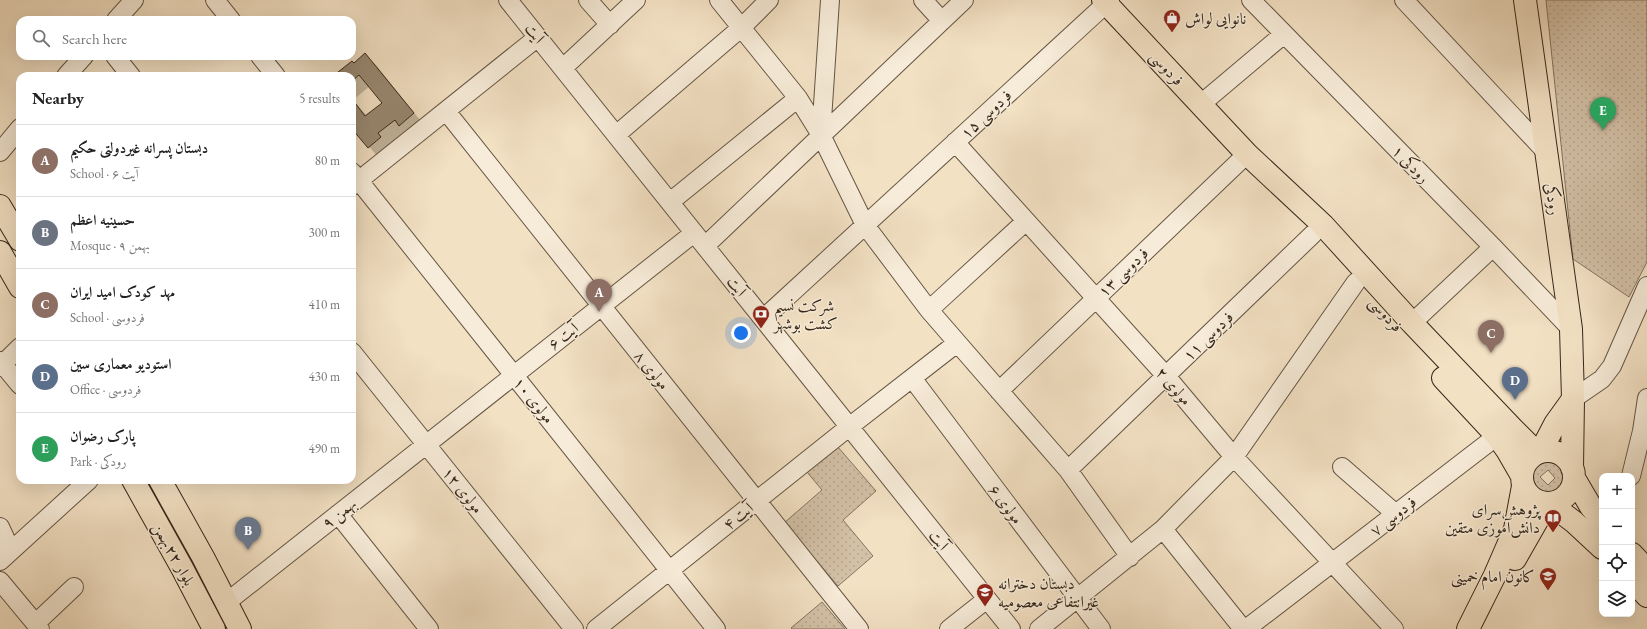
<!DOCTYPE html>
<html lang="en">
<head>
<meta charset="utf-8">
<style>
  body { margin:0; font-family:"EB Garamond",Amiri,serif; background:#f6f6f6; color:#222 }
  .controls { position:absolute; right:12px; bottom:12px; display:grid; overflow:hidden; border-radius:8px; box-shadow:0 4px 16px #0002 }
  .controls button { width:36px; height:36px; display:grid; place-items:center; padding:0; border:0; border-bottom:1px solid #e0e0e0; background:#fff; color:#222; font:20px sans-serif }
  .you { position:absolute; left:741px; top:333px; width:14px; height:14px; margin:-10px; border:3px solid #fff; border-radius:50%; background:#1a73e8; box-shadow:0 0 0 6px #1a73e833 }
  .badge { display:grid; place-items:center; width:26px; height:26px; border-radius:50%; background:#7c3aed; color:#fff; font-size:13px; font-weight:700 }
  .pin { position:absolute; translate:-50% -33px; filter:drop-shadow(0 1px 2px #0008) }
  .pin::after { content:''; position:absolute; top:21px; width:14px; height:12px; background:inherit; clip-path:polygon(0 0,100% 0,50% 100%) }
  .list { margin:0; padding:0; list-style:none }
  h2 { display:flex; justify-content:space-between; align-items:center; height:52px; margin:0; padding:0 16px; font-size:17px }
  h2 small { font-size:13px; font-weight:400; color:#767676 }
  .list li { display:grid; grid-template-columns:26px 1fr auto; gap:12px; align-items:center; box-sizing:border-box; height:72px; padding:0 16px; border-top:1px solid #e0e0e0 }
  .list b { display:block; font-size:15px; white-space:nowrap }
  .list p { margin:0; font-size:13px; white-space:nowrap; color:#767676 }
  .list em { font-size:13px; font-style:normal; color:#767676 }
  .icon { flex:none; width:22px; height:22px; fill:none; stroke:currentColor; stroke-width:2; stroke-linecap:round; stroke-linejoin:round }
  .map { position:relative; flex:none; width:1647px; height:629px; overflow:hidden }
  .search { position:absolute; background:#fff; box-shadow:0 4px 16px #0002; left:16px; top:16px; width:340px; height:44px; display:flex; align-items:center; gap:10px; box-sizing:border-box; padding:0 14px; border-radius:12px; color:#767676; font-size:15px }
  .panel { position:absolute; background:#fff; box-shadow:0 4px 16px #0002; left:16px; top:72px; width:340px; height:412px; border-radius:12px }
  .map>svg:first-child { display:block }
  .grass { fill:url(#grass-dots); stroke:#847460; fill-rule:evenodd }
  .shadow { fill:#0003; fill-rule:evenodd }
  .building { fill:#988872; stroke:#36271a }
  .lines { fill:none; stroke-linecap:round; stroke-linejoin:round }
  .minor-casing { stroke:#655644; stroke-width:20 }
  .major-casing { stroke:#36271a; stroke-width:24 }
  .minor { stroke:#f7ecd9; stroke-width:18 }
  .major { stroke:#f3e1c4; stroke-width:22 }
  .labels { text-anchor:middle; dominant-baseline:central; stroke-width:3; stroke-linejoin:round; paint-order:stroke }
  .poi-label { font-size:16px; fill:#36271a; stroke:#f7ecd9; text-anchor:start }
  .street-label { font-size:16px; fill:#36271a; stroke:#f7ecd9 }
</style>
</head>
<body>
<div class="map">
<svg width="1647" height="629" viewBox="0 0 1647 629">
  <defs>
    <pattern id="grass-dots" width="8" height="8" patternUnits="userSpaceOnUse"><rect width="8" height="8" fill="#d3c1a7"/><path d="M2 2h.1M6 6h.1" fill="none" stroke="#b6a68f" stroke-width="1.8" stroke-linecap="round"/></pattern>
  </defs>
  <rect width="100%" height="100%" fill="#f3e1c4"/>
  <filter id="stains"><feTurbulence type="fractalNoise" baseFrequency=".005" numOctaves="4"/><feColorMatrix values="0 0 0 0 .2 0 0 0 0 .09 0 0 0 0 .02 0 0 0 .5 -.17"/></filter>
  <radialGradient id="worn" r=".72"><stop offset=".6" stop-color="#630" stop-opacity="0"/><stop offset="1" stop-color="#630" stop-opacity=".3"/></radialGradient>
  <!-- grass -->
  <path class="grass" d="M1546,0H1647V262L1629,297L1573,259Z
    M837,446L876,491L843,520L873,556L838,586L784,523L822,490L807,472Z
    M1549,458C1585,467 1557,512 1535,490C1528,483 1527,471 1534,464C1537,461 1544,460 1549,458ZM1548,470L1555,478L1548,485L1540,477Z
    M822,602L845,629H792L791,628Z"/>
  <!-- shadow -->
  <path class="shadow" d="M365,55L376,65L424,125L411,136L406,130L388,145L391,149L379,158L352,127V76H335L354,64ZM370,86L383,103L367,116L353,100Z"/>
  <!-- building -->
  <path class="building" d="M365,53L414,113L399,126L395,120L378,133L381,137L368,148L352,129V99L365,116L382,103L359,75L352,81V76H333L352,61L354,63Z"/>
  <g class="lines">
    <defs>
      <path id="minor" d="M215,0L231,20
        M508,0L1011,629
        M588,0L610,25
        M719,0L798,98L821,135L865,225L929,310L1068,470L1130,557
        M923,0L942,21
        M1251,0L1493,247L1571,329
        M1404,0L1547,153
        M116,20L134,0
        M115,56L131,76
        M260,56L276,76
        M563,68L636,0
        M66,76L84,56
        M1201,104L1284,34
        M446,111L859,629
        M616,135L742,27L769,0
        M821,135L830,0
        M955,142L1166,376L1234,457L1394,629
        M0,152L20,128
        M352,172L716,629
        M352,186L538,37
        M670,202L798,98
        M705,246L964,0
        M929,310L1026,221
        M763,319L1110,0
        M1412,323L1493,247
        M352,352L574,629
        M0,361L20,385
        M0,367L20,347
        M912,378L1101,629
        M999,391L1247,154
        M1573,399L1602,379L1612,366L1647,286
        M1342,467L1396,514
        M1068,470L1313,234
        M1631,476L1642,431L1647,398
        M338,514L429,629
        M0,527L11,551
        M1163,529L1243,629
        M0,561L89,480
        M0,581L40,629
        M227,602L694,233
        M36,623L74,587
        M596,629L849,427L957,343
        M949,629L987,599
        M1039,629L1163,529L1234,457L1356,282
        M1246,629L1497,436"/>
      <path id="major" d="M1103,0L1247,154L1323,225L1412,323L1513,429L1537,453
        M1525,0L1571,329L1573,399
        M0,206L20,240
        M0,252L20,287
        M1443,378L1497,436L1507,450L1522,476
        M1541,451L1555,424L1573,399L1572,468
        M1522 477a26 26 0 1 1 52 0a26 26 0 1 1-52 0Z
        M1574,478L1591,507L1602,520
        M133,480L182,568L214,629
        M160,480L203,557L240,629
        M1549,503L1574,522L1602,548
        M1632,554L1647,570
        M1515,559L1547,503
        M1632,580L1647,596
        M1468,629L1495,575L1515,529L1523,486"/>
    </defs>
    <!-- minor casing -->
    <use href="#minor" class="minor-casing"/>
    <!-- major casing -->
    <use href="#major" class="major-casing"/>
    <!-- minor -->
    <use href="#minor" class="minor"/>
    <!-- major -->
    <use href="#major" class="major"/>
  </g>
  <!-- icons -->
  <defs>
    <symbol id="shop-pin" viewBox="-11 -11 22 30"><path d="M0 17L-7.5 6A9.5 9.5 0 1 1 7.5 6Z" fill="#8f2418" stroke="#f7ecd9"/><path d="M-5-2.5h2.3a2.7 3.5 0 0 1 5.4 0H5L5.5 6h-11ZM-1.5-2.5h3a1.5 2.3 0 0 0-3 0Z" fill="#fff"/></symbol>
    <symbol id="bank-pin" viewBox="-11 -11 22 30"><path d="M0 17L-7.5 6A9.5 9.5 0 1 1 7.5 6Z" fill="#8f2418" stroke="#f7ecd9"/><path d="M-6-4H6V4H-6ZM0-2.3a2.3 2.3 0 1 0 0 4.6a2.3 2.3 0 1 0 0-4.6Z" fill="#fff"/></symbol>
    <symbol id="library-pin" viewBox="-11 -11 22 30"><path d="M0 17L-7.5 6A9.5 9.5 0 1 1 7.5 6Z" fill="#8f2418" stroke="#f7ecd9"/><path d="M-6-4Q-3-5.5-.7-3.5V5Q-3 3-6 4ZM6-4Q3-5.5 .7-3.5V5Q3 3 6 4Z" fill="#fff"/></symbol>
    <symbol id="university-pin" viewBox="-11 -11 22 30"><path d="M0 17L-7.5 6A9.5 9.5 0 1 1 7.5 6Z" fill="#8f2418" stroke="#f7ecd9"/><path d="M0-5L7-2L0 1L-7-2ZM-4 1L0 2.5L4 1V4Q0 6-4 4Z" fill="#fff"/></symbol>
    <symbol id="school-pin" viewBox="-11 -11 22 30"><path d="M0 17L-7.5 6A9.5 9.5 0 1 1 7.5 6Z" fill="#8f2418" stroke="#f7ecd9"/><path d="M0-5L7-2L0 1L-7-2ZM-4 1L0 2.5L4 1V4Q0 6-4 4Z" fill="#fff"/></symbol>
  </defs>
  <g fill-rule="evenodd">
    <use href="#shop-pin" x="1162" y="8" width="20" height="27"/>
    <use href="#bank-pin" x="751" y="304" width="20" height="27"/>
    <use href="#library-pin" x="1543" y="508" width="20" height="27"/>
    <use href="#university-pin" x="1538" y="566" width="20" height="27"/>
    <use href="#school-pin" x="975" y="582" width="20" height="27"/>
  </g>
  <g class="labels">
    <!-- poi labels -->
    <g class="poi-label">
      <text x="1185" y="18">نانوایی لواش</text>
      <text x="774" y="305">شرکت نسیم<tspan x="774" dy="18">کشت بوشهر</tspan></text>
      <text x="1540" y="509" text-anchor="end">پژوهش‌سرای<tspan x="1540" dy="18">دانش‌آموزی متقین</tspan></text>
      <text x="1535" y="576" text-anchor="end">کانون امام خمینی</text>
      <text x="998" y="583">دبستان دخترانه<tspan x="998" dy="18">غیرانتفاعی معصومیه</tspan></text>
    </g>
    <!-- street labels -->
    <g class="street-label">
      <text transform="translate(535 33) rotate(51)">آیت</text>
      <text transform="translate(1167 68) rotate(47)">فردوسی</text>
      <text transform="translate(986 114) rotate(-43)">فردوسی ۱۵</text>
      <text transform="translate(1411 164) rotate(46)">رودکی ۱</text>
      <text transform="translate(1553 199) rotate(82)">رودکی</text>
      <text transform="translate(1123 272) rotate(-44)">فردوسی ۱۳</text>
      <text transform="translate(737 286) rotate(51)">آیت</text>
      <text transform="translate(1386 314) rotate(48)">فردوسی</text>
      <text transform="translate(563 336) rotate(-38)">آیت ۶</text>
      <text transform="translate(1208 336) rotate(-44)">فردوسی ۱۱</text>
      <text transform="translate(652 370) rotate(51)">مولوی ۸</text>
      <text transform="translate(1174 386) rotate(49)">مولوی ۲</text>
      <text transform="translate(534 400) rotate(51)">مولوی ۱۰</text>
      <text transform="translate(463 490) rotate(51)">مولوی ۱۲</text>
      <text transform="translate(1006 504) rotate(53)">مولوی ۶</text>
      <text transform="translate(339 513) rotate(-38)">بهمن ۹</text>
      <text transform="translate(738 516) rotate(-39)">آیت ۴</text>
      <text transform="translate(1393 516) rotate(-38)">فردوسی ۷</text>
      <text transform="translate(939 540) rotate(51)">آیت</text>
      <text transform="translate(174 554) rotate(61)">بلوار ۲۲بهمن</text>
    </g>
  </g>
  <rect width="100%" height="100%" filter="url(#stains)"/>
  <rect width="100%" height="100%" fill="url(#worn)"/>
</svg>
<div class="controls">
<button>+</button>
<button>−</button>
<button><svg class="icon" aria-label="locate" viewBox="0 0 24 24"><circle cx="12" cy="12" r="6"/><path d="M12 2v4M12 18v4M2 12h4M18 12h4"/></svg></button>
<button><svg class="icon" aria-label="layers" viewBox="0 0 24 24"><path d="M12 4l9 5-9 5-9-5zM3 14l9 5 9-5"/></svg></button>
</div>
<div class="you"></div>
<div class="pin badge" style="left:599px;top:312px;background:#8d6e63">A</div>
<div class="pin badge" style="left:248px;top:550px;background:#6b7280">B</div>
<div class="pin badge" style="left:1491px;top:353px;background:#8d6e63">C</div>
<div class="pin badge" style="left:1515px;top:400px;background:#5c6f8a">D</div>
<div class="pin badge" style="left:1603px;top:130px;background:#2e9e5b">E</div>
<div class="search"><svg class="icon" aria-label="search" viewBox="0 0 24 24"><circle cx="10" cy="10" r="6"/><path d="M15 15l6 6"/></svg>Search here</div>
<section class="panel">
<h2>Nearby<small>5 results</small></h2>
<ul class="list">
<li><span class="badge" style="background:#8d6e63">A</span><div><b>دبستان پسرانه غیردولتی حکیم</b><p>School · آیت ۶</p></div><em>80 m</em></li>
<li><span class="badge" style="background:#6b7280">B</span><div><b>حسینیه اعظم</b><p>Mosque · بهمن ۹</p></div><em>300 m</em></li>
<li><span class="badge" style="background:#8d6e63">C</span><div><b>مهد کودک امید ایران</b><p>School · فردوسی</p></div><em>410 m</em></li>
<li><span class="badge" style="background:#5c6f8a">D</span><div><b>استودیو معماری سین</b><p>Office · فردوسی</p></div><em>430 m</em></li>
<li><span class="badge" style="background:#2e9e5b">E</span><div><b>پارک رضوان</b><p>Park · رودکی</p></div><em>490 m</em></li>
</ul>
</section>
</div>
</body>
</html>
